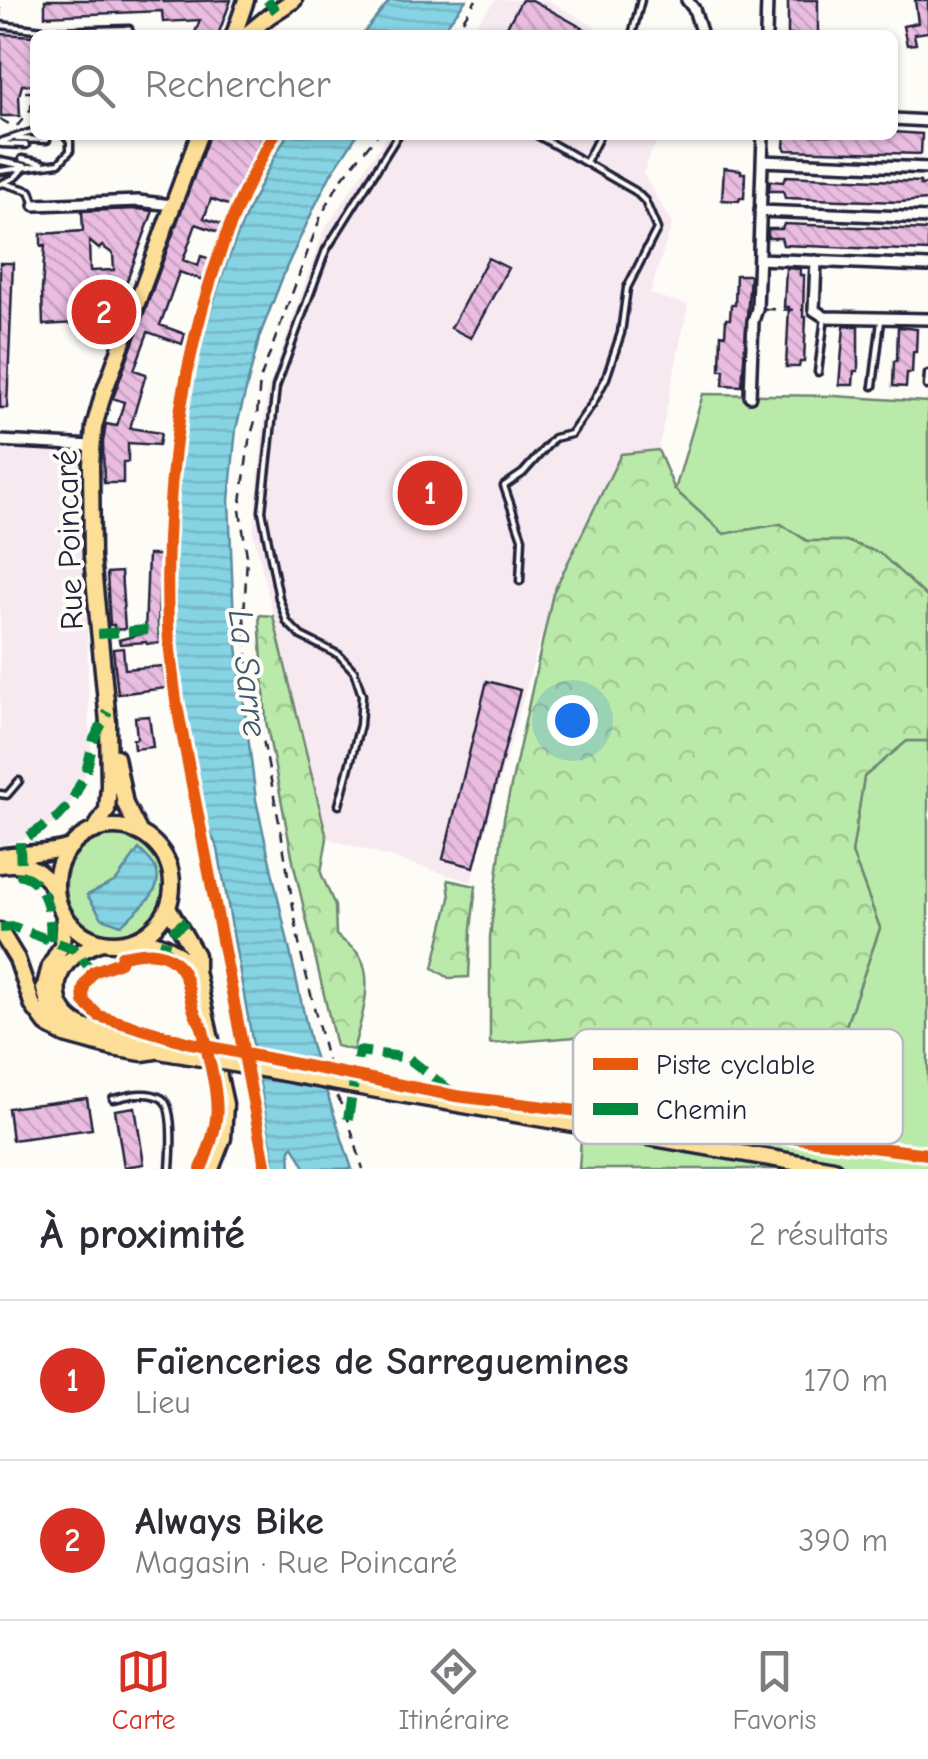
<!DOCTYPE html>
<html lang="fr">
<head>
<meta charset="utf-8">
<style>
  body { margin:0; font-family:"Comic Neue",sans-serif; background:#f2f2f3; color:#2b2b33 }
  .you { position:absolute; left:572px; top:720px; width:35px; height:35px; margin:-25px; border:8px solid #fff; border-radius:50%; background:#1a73e8; box-shadow:0 0 0 15px #1a73e833 }
  .badge { display:grid; place-items:center; width:65px; height:65px; border-radius:50%; background:#d93025; color:#fff; font-size:32px; font-weight:700 }
  .pin { position:absolute; translate:-50% -50%; border:5px solid #fff; box-shadow:0 2px 10px #0006 }
  .list { margin:0; padding:0; list-style:none }
  h2 { display:flex; justify-content:space-between; align-items:center; height:130px; margin:0; padding:0 40px; font-size:42px }
  h2 small { font-size:32px; font-weight:400; color:#7c7c81 }
  .list li { display:grid; grid-template-columns:65px 1fr auto; gap:30px; align-items:center; box-sizing:border-box; height:160px; padding:0 40px; border-top:2px solid #e1e1e2 }
  .list b { display:block; font-size:38px; white-space:nowrap }
  .list p { margin:0; font-size:32px; white-space:nowrap; color:#7c7c81 }
  .list em { font-size:32px; font-style:normal; color:#7c7c81 }
  .icon { flex:none; width:55px; height:55px; fill:none; stroke:currentColor; stroke-width:2; stroke-linecap:round; stroke-linejoin:round }
  .map { position:relative; flex:none; width:928px; height:1169px; overflow:hidden }
  .search { position:absolute; background:#fff; box-shadow:0 2px 8px #0004; left:30px; right:30px; top:30px; height:110px; display:flex; align-items:center; gap:25px; box-sizing:border-box; padding:0 35px; border-radius:15px; color:#7c7c81; font-size:38px }
  .sheet { height:450px; background:#fff }
  nav { display:flex; justify-content:space-around; align-items:center; box-sizing:border-box; height:140px; border-top:2px solid #e1e1e2; background:#fff; font-size:28px; color:#7c7c81 }
  nav a { display:grid; justify-items:center; gap:5px }
  nav .on { color:#d93025 }
  .map>svg:first-child { display:block }
  .built { fill:#f7e9f0 }
  .green { fill:#baeaa9; stroke:#6e8672; stroke-width:2.5 }
  .forest { fill:url(#forest-crowns); stroke:#6e8672; stroke-width:2.5 }
  .water { fill:url(#water-rules); stroke:#5d8ca0; stroke-width:2.5 }
  .building { fill:url(#building-back-hatch); stroke:#22223b; stroke-width:2.5; fill-rule:evenodd }
  .lines { fill:none; stroke-linecap:round; stroke-linejoin:round }
  .lane-casing { stroke:#22223b; stroke-width:11 }
  .street-casing { stroke:#22223b; stroke-width:16 }
  .primary-casing { stroke:#22223b; stroke-width:21 }
  .path { stroke:#22223b; stroke-width:2.5; stroke-dasharray:10 8; stroke-linecap:butt }
  .lane { stroke:#fdfcf7; stroke-width:4 }
  .street { stroke:#fdfcf7; stroke-width:9 }
  .primary { stroke:#fdde96; stroke-width:14 }
  .primary-bridge-casing { stroke:#22223b; stroke-width:21; stroke-linecap:butt }
  .primary-bridge { stroke:#fdde96; stroke-width:14 }
  .quiet { stroke:#00873e; stroke-width:10; stroke-dasharray:20 10; stroke-linecap:butt }
  .cycleway-casing { stroke:#fdfcf7; stroke-width:19 }
  .cycleway { stroke:#e8590c; stroke-width:12 }
  .labels { text-anchor:middle; dominant-baseline:central; stroke-width:8; stroke-linejoin:round; paint-order:stroke }
  .street-label { font-size:32px; fill:#22223b; stroke:#fdfcf7 }
  .water-label { font-size:35px; font-style:italic; fill:#40576d; stroke:#fdfcf7 }
  .key { fill:#fdfcf7; stroke:#bbbbbf; stroke-width:2.5 }
  .key-label { font-size:28px; fill:#22223b }
</style>
</head>
<body>
<div class="map">
<svg width="928" height="1169" viewBox="0 0 928 1169">
  <defs>
    <pattern id="forest-crowns" width="20" height="18" patternUnits="userSpaceOnUse" patternTransform="scale(2.5)"><rect width="20" height="18" fill="#baeaa9"/><path d="M2 6a3 3 0 1 1 6 0M12 15a3 3 0 1 1 6 0" fill="none" stroke="#a0c892"/></pattern>
    <pattern id="water-rules" width="6" height="5" patternUnits="userSpaceOnUse" patternTransform="scale(2.5)"><rect width="6" height="5" fill="#85d3e3"/><path d="M0 2.5h6" fill="none" stroke="#73b5c4"/></pattern>
    <pattern id="building-back-hatch" width="6" height="6" patternUnits="userSpaceOnUse" patternTransform="scale(2.5)"><rect width="6" height="6" fill="#e9bce0"/><path d="M-1 5l2 2M0 0l6 6M5-1l2 2" fill="none" stroke="#c8a1c1"/></pattern>
  </defs>
  <rect width="100%" height="100%" fill="#fdfcf7"/>
  <filter id="ink" filterUnits="userSpaceOnUse"><feTurbulence type="fractalNoise" baseFrequency=".01" numOctaves="2"/><feDisplacementMap in="SourceGraphic" scale="20" xChannelSelector="R" yChannelSelector="G"/><feConvolveMatrix kernelMatrix="1 2 1 2 8 2 1 2 1" color-interpolation-filters="sRGB"/></filter>
  <g filter="url(#ink)">
    <!-- built -->
    <path class="built" d="M496,0H548L609,35H467Z
      M387,135H659L643,173L672,224L650,294L688,305L658,450L621,454L553,593L471,882L327,838L253,532L267,392L323,232Z
      M0,439L83,443L89,721L92,762L61,820L21,840L0,846Z"/>
    <!-- green -->
    <path class="green" d="M703,394L834,396L928,402V598L879,553L846,541H807L781,524L724,534L675,490Z
      M907,741H928V1169H579L583,1109L837,1051L880,928L852,853L864,776Z
      M66 885a49 49 0 1 1 98 0a49 49 0 1 1-98 0Z"/>
    <!-- forest -->
    <path class="forest" d="M658,450L675,490L724,534L781,524L807,541H846L880,553L928,598V741H907L864,777L852,853L880,928L837,1051L612,1034L490,1044V937L504,818L553,593L621,454Z
      M259,615L273,616L327,838L321,873L335,906L336,935C343,941 356,949 360,956C375,982 360,1024 353,1050L336,1046L294,866L266,721Z
      M448,880L476,886L471,929L469,977L449,978L433,968L450,898Z"/>
    <!-- water -->
    <path class="water" d="M390,0H466L439,35H362Z
      M287,135H357L331,174L315,206L287,266L260,335L236,429L229,500L234,622L256,800L311,1045L352,1169H306L293,1146L290,1150L291,1169H275L218,849C214,840 209,831 205,821C195,796 194,765 189,739C150,538 183,312 287,135Z
      M139,849C144,854 152,861 155,867C167,891 136,911 121,925L102,918L87,895L116,881Z"/>
    <!-- building -->
    <path class="building" d="M45,0H163V2L231,0L218,35H194L200,20L163,22L162,11L45,16Z
      M522,0H532L595,35H502Z
      M788,0H818V35H788Z
      M915,0H928V32L914,34L916,44L907,45L903,26L918,23Z
      M1,34L34,36V85H22L19,96L20,116H1Z
      M893,132L922,134L921,154L786,150L784,147L785,135H893Z
      M209,135H264L238,186L231,206L211,199L204,218L224,225L221,233L196,224L183,260L198,266L201,256L211,259L203,280L179,272L160,325L185,334L182,344L148,332L134,370L146,374L130,428L161,433L159,445L128,443V462H123V483H104L103,442L106,424L117,426L124,402L113,398Z
      M724,168L741,170V173H745L744,198H740L739,201L722,200Z
      M786,176L920,182V185L928,184V200L899,202L785,198L783,191H769L770,181L783,182Z
      M138,209L153,211L112,321L43,325L42,290L45,245L41,246V234L83,231L82,211ZM89,241L99,249L102,246L113,254L114,270L90,271Z
      M784,224L928,230V251L783,245L781,238H768V229H782Z
      M488,258L508,268L471,338L451,328Z
      M0,263H13L7,408H0Z
      M786,268L800,269V275H804L803,317H806L804,362H800L799,367H786L789,307H784Z
      M736,275H750L742,386L723,385L724,370H720L721,334L725,335L726,319H730L731,305H735Z
      M844,326H858V371H854L853,385H839Z
      M898,327L917,329L916,352H913L912,373H907L906,387L893,386L894,361H897Z
      M148,555H160L158,627L160,643L147,644L146,642L120,644L119,640L145,633Z
      M121,572L125,629L114,630V625H110L107,573Z
      M123,648L125,669L163,666L166,688L118,694L113,649Z
      M487,681L520,690L474,867L443,859Z
      M149,716L153,747L134,749L133,739L137,738L135,717Z
      M87,1098L92,1129L12,1140L8,1108Z
      M135,1107L144,1164L124,1167L115,1110Z"/>
    <g class="lines">
      <defs>
        <path id="lane" d="M0,25L53,31L129,29L130,35
          M632,35L641,0
          M17,139L47,140
          M0,142L35,131
          M1,144L26,145
          M22,159L42,163
          M0,161L25,166
          M586,162L600,135
          M0,171L59,163L70,151V141L65,135
          M3,183L30,191L35,205
          M0,184L14,178L24,168
          M818,372L825,317
          M873,386L881,321
          M927,386L928,374
          M520,581L522,538L504,486L523,473L554,438L571,434L593,403L606,378L621,333L627,288L657,229L645,201L635,191L537,135
          M0,794L7,795L19,781
          M339,805L360,725L362,695L354,671L339,655L301,636L287,622L279,598L262,511L276,387L326,250L398,135
          M113,1099C128,1096 146,1090 161,1098C175,1105 171,1154 170,1169"/>
        <path id="street" d="M687,0L694,9L702,35
          M766,35L767,0
          M893,119L928,121
          M762,161L928,168
          M35,205L138,201L172,205
          M760,211L928,218
          M759,259L928,266
          M816,261L814,310L825,317L928,319
          M750,396L753,321L757,309L763,135
          M0,441L93,446"/>
        <path id="primary" d="M234,35L246,0
          M246,35L269,16L294,0
          M116,757L125,804L140,833
          M56 885a58 58 0 1 1 116 0a58 58 0 1 1-116 0Z
          M94,831L107,810L109,785L108,722L92,557L91,464L94,427L103,395L199,135
          M0,857C23,852 47,855 70,847
          M0,865C27,861 41,869 56,891
          M168,907L196,955V971L225,1104L223,1138L211,1169
          M64,915L62,945L50,966L44,989L51,1012L69,1031
          M0,931L17,959L33,1006L48,1026L65,1035L113,1048L142,1053L155,1051
          M139,938C168,945 176,950 196,971
          M102,942C83,949 61,960 58,983C52,1031 107,1033 139,1042C146,1044 153,1049 161,1051C168,1053 177,1054 184,1055
          M394,1093L834,1169"/>
      </defs>
      <!-- lane casing -->
      <use href="#lane" class="lane-casing"/>
      <!-- street casing -->
      <use href="#street" class="street-casing"/>
      <!-- primary casing -->
      <use href="#primary" class="primary-casing"/>
      <!-- path -->
      <path class="path" d="M0,18V0
        M453,35L476,0
        M0,119L11,125H18L31,109L32,92H21
        M765,309L802,310
        M329,1069L300,949L281,832L247,657L244,617L247,556L240,510L249,441L257,415L260,380L268,358L321,216L340,181L377,135
        M337,1096L348,1119L363,1169"/>
      <!-- lane -->
      <use href="#lane" class="lane"/>
      <!-- street -->
      <use href="#street" class="street"/>
      <!-- primary -->
      <use href="#primary" class="primary"/>
      <defs>
        <path id="primary-bridge" d="M184,1055L394,1093"/>
      </defs>
      <!-- primary-bridge casing -->
      <use href="#primary-bridge" class="primary-bridge-casing"/>
      <!-- primary-bridge -->
      <use href="#primary-bridge" class="primary-bridge"/>
      <!-- quiet -->
      <path class="quiet" d="M267,0L276,11
        M98,634L168,628
        M0,928L14,927L74,949L93,972
        M50,940C52,917 47,881 21,875L20,842L58,817L71,803L86,772L94,739L108,712
        M166,956L168,951L163,948L167,936L186,921
        M348,1119L359,1051L408,1058L449,1090"/>
      <defs>
        <path id="cycleway" d="M201,1169C221,1121 220,1106 208,1055C206,1046 205,1034 201,1025C199,1020 195,1016 194,1011C188,994 189,974 174,961C158,948 140,953 122,956L120,962L93,972L85,984L83,991L84,1002L99,1016L186,1042L456,1096L928,1154
          M266,1169L176,701C173,676 169,650 168,625C162,460 190,279 274,135"/>
      </defs>
      <!-- cycleway casing -->
      <use href="#cycleway" class="cycleway-casing"/>
      <!-- cycleway -->
      <use href="#cycleway" class="cycleway"/>
    </g>
  </g>
  <g class="labels">
    <!-- street labels -->
    <g class="street-label">
      <text transform="translate(69 540) rotate(-92)">Rue Poincaré</text>
    </g>
    <!-- water labels -->
    <g class="water-label">
      <text transform="translate(248 673) rotate(83)">La Sarre</text>
    </g>
  </g>
  <!-- legend -->
  <rect x="573" y="1029" width="330" height="115" rx="15" class="key"/>
  <rect x="593" y="1058" width="45" height="12" fill="#e8590c"/>
  <rect x="593" y="1103" width="45" height="12" fill="#00873e"/>
  <g class="key-label">
    <text x="656" y="1074">Piste cyclable</text>
    <text x="656" y="1119">Chemin</text>
  </g>
</svg>
<div class="you"></div>
<div class="pin badge" style="left:430px;top:493px">1</div>
<div class="pin badge" style="left:104px;top:312px">2</div>
<div class="search"><svg class="icon" aria-label="search" viewBox="0 0 24 24"><circle cx="10" cy="10" r="6"/><path d="M15 15l6 6"/></svg>Rechercher</div>
</div>
<section class="sheet">
<h2>À proximité<small>2 résultats</small></h2>
<ul class="list">
<li><span class="badge">1</span><div><b>Faïenceries de Sarreguemines</b><p>Lieu</p></div><em>170 m</em></li>
<li><span class="badge">2</span><div><b>Always Bike</b><p>Magasin · Rue Poincaré</p></div><em>390 m</em></li>
</ul>
</section>
<nav>
<a class="on"><svg class="icon" aria-label="map" viewBox="0 0 24 24"><path d="M3 6l6-2 6 2 6-2v14l-6 2-6-2-6 2zM9 4v14M15 6v14"/></svg>Carte</a>
<a><svg class="icon" aria-label="directions" viewBox="0 0 24 24"><path d="M12 3l9 9-9 9-9-9zM9 14v-3h6M13 9l2 2-2 2"/></svg>Itinéraire</a>
<a><svg class="icon" aria-label="saved" viewBox="0 0 24 24"><path d="M7 4h10v16l-5-4-5 4z"/></svg>Favoris</a>
</nav>
</body>
</html>
